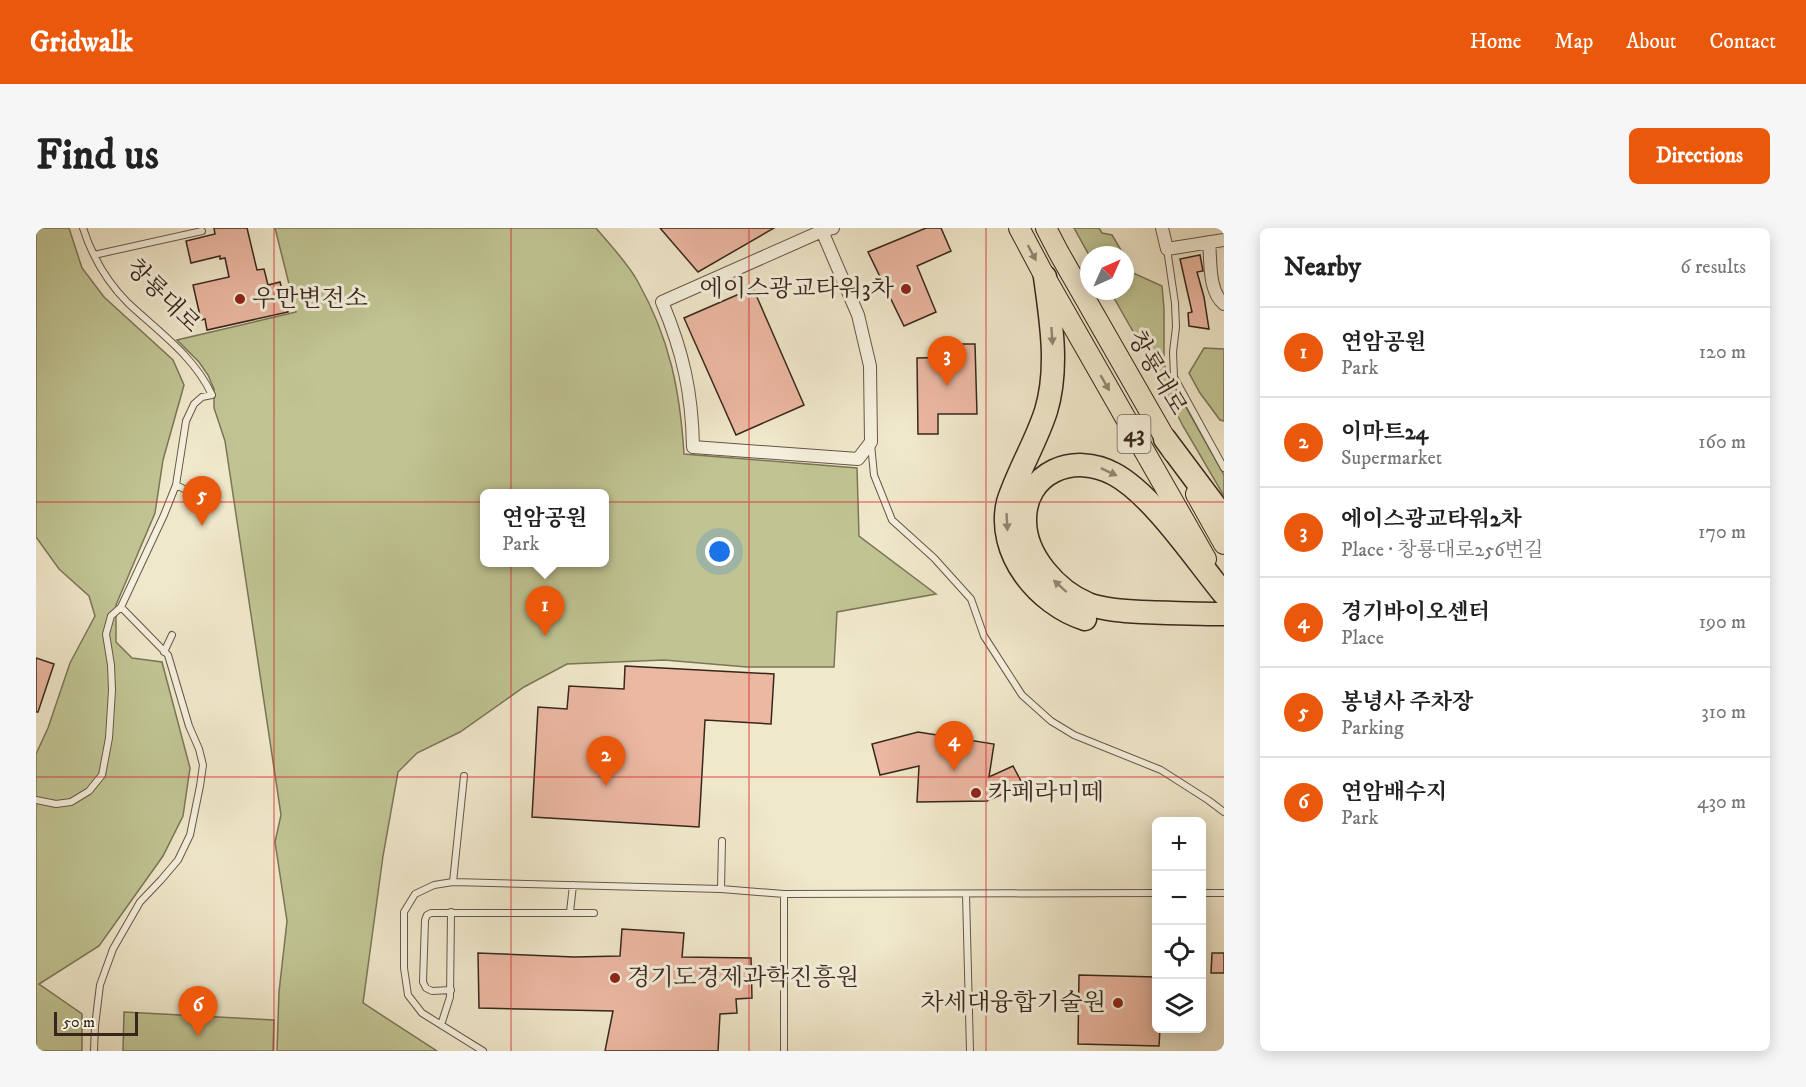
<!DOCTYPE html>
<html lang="en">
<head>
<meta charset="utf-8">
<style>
  body { margin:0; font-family:"IM FELL DW Pica","Noto Serif KR",serif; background:#f6f6f6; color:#222 }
  .controls { position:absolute; right:18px; bottom:18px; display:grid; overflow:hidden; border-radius:9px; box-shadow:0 3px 15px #0003 }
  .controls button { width:54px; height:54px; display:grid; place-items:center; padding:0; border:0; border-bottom:2px solid #e0e0e0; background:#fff; color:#222; font:30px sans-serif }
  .compass { position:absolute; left:1044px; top:18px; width:54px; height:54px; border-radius:50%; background:#fff; box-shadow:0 3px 15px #0003; rotate:45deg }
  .scale { position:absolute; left:18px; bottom:15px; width:84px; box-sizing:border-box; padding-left:6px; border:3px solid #38261d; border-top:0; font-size:16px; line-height:21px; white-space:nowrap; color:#38261d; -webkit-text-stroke:4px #f5f0dd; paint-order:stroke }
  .you { position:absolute; left:684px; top:324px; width:21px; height:21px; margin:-15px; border:4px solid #fff; border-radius:50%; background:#1a73e8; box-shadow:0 0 0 9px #1a73e833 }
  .badge { display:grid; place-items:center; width:39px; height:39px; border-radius:50%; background:#ea580c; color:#fff; font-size:20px; font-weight:700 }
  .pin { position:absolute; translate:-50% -50px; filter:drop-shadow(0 2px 3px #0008) }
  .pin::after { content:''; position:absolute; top:32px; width:21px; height:18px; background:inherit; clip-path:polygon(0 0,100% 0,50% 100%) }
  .popup { position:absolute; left:444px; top:261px; width:129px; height:78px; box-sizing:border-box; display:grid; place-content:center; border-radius:9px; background:#fff; filter:drop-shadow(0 2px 4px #0005); font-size:20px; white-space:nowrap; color:#767676 }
  .popup b { font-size:22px; color:#222 }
  .popup::after { content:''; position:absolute; left:50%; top:100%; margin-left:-12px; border:12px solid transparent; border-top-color:#fff }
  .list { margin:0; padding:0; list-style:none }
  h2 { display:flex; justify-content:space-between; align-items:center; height:78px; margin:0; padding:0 24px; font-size:26px }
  h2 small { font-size:20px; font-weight:400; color:#767676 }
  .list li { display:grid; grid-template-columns:39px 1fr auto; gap:18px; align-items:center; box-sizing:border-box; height:90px; padding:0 24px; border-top:2px solid #e0e0e0 }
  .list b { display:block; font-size:22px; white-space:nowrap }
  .list p { margin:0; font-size:20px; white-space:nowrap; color:#767676 }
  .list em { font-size:20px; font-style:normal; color:#767676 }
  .icon { flex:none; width:33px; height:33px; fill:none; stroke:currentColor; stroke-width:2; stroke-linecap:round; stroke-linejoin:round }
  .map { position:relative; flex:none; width:1188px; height:823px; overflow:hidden; border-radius:9px }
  header { display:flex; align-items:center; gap:36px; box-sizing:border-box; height:84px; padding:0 30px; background:#ea580c; color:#fff }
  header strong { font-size:28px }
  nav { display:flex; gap:33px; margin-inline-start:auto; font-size:21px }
  .intro { display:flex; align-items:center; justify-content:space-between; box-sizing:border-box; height:144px; padding:0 36px }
  h1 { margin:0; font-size:42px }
  .button { padding:15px 27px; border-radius:9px; background:#ea580c; color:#fff; font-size:21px; font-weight:700 }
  main { display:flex; gap:36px; padding:0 36px }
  aside { flex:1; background:#fff; border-radius:9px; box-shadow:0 3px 15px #0003 }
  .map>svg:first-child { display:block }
  .green { fill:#c0c493; stroke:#7c7558; stroke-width:1.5; fill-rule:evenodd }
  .building { fill:#ebb8a2; stroke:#38261d; stroke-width:1.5 }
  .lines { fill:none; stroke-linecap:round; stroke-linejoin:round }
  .service-casing { stroke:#665648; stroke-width:8 }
  .minor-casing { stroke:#665648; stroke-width:14 }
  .primary-casing { stroke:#38261d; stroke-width:22 }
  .motorway-casing { stroke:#38261d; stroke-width:25 }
  .service { stroke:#f5f0dd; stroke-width:6 }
  .minor { stroke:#f5f0dd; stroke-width:12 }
  .primary { stroke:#f0e8cb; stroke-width:20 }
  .motorway { stroke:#f0e8cb; stroke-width:22 }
  .oneway { fill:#948774 }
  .grid { fill:none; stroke:#d62828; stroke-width:1.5; stroke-opacity:0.55 }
  .poi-dot { fill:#8f2418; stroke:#f5f0dd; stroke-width:2 }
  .labels { text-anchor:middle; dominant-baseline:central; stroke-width:6; stroke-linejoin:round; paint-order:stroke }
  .shield { fill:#f5f0dd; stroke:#716357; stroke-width:1.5 }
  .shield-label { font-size:22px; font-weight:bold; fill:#38261d }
  .poi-label { font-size:24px; fill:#38261d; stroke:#f5f0dd; text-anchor:start }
  .street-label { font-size:24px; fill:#38261d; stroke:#f5f0dd }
</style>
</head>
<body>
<header>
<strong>Gridwalk</strong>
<nav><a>Home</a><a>Map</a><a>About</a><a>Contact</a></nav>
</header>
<div class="intro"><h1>Find us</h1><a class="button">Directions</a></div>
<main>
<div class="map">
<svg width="1188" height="823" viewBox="0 0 1188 823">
  <rect width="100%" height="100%" fill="#f0e8cb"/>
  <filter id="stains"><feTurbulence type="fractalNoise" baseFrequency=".00333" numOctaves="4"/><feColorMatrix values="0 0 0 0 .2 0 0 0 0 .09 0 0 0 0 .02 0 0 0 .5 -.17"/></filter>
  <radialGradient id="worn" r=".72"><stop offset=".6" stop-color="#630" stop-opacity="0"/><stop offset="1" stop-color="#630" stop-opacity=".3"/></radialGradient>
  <!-- green -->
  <path class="green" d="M0,0H33L46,40L68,69L137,132L148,157L127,232L119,285L80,377V414L96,430L126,434L154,540L147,588L127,628L63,718L3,756L46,786V823H0V526L12,500L34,435L59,388L53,368L23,341L0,309Z
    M239,0H560C574,17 592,35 602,54C634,111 644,163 648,226L821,240L823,308L900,366L801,384L798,439H711L628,432L531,436L488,459L424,504L381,525L362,544L347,628L327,775L401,823H241L243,764L251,693L239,614L245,587L189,213L178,180V161L172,147L163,134L141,112L260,84ZM449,266H569V334H449Z
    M1038,0H1063L1066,5L1076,7L1088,27H1053Z
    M1089,29L1097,45L1126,58L1128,80V130L1130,148L1143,167L1188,247V268L1147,198L1111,128L1074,63H1089Z
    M1168,120L1188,121V193L1184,192L1164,165L1153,145Z
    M88,784L238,792L237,823H87Z"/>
  <!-- building -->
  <path class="building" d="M178,0H211L221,42L228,41L232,57L244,54L252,84L171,102L169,91L165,92L157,57L193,49L189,30L184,31V28L155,35L150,13L179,6Z
    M624,0H738L662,44Z
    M890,0H905L915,23L881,38L900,84L868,98L832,24Z
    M1164,27L1167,43L1161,44L1168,69L1173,101L1153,98L1152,85L1156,84L1144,31Z
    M717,60L768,177L700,207L648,90Z
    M920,116H939L941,186H902V206H882L881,130L921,129Z
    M0,430L18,436L2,484H0Z
    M589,438L738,446L735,496L669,492L663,599L496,589L502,479L531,481L533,458L588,461Z
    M882,504L958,516L953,549L977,538L987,557L951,573L881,574L883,538L844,547L836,516Z
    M586,701L648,705L646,729L715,730L716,770L700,771L701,785L684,786L682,823H569L577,783L443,780L442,725L538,729L584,728Z
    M1176,725H1188V745H1175Z
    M1043,747L1120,749V801H1124L1123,818L1042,816Z"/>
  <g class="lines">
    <defs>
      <path id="service" d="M1131,21L1139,75L1140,99L1137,124L1138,149L1188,240
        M58,27L166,3
        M835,216L838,247L856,292L898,330L935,371L948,408L986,467L1015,493L1038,507L1125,542L1172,572L1188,584
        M140,257L168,271
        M128,424L136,407
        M0,572L20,576L35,574L53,563L66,547L73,510L76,462L75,437L70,406L75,388L85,379L128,287L140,257L150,193L158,176L166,169L176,167C158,128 123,104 92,75C71,54 56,28 47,0
        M417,654L428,548
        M685,661L686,613
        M1166,665H1188
        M748,666V823
        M930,666L934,823
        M534,684L537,657
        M415,762L396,763L390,760L387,754L389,692L391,687L395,685H558
        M405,797L414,769L415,684
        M58,823L59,798L64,757L77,721L104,674L125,652L142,632L154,607L164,558L167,537L163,521L153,498L132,427L85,379
        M447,823L386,785L372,767L368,740V684L379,666L398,657L417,654L685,661L748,666L1120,665"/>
      <path id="minor" d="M784,0L786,3L822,87L834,138L835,214L822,231L657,219C656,164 647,124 626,74L786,3L797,0
        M1126,0L1131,21L1188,12
        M1173,14C1175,33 1172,63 1188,76"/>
      <path id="primary" d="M983,0L1009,49L1170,331
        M1010,0L1023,25L1137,224
        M1160,266L1188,316"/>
      <path id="motorway" d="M1009,49C1015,93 1023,140 1010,183C1000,214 982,243 972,274C960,325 1002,376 1049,391
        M1129,211L1188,290
        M1188,366C1160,332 1116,266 1078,246C1038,224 988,244 989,293C989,328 1021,363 1052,376C1069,382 1088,383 1106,384C1133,385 1161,386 1188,386"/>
    </defs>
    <!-- service casing -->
    <use href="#service" class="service-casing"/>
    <!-- minor casing -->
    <use href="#minor" class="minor-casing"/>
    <!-- primary casing -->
    <use href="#primary" class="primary-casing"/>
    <!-- motorway casing -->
    <use href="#motorway" class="motorway-casing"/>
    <!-- service -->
    <use href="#service" class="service"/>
    <!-- minor -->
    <use href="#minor" class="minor"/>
    <!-- primary -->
    <use href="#primary" class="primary"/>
    <!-- motorway -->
    <use href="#motorway" class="motorway"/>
  </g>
  <!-- one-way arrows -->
  <defs><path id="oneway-solid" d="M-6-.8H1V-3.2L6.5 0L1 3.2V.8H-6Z" transform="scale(1.5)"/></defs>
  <g class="oneway">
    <use href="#oneway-solid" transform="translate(996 25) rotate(62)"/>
    <use href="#oneway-solid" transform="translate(1016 108) rotate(86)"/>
    <use href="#oneway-solid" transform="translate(1069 155) rotate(60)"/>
    <use href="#oneway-solid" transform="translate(1073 244) rotate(25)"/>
    <use href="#oneway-solid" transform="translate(971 294) rotate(87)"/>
    <use href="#oneway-solid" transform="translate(1024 358) rotate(-138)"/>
  </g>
  <!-- grid -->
  <path class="grid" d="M238,0V823M475,0V823M713,0V823M950,0V823M0,274H1188M0,549H1188"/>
  <!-- markers -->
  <g class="poi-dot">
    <circle cx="870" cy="61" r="6"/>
    <circle cx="204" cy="71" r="6"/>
    <circle cx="940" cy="565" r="6"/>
    <circle cx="579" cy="750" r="6"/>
    <circle cx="1082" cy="775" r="6"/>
  </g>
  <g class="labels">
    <!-- shield labels -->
    <rect class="shield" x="1081.5" y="187" width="33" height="38" rx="4.5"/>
    <g class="shield-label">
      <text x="1098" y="206">43</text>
    </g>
    <!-- poi labels -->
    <g class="poi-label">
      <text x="858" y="61" text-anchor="end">에이스광교타워3차</text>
      <text x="216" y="71">우만변전소</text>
      <text x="952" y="565">카페라미떼</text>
      <text x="591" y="750">경기도경제과학진흥원</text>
      <text x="1070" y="775" text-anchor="end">차세대융합기술원</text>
    </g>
    <!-- street labels -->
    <g class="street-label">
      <text transform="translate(127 68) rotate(45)">창룡대로</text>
      <text transform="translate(1121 145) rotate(60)">창룡대로</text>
    </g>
  </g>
  <rect width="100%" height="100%" filter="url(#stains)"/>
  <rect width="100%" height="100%" fill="url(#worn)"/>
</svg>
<div class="controls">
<button>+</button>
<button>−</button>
<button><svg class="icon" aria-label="locate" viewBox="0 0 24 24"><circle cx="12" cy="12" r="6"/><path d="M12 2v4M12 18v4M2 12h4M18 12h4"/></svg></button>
<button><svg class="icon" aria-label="layers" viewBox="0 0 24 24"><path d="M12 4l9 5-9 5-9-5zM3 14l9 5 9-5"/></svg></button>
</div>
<svg class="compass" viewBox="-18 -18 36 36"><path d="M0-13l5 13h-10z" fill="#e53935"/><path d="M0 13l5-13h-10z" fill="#767676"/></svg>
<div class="scale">50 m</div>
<div class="you"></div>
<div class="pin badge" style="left:509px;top:408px">1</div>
<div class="popup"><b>연암공원</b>Park</div>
<div class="pin badge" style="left:570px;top:558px">2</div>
<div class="pin badge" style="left:911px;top:158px">3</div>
<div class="pin badge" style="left:918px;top:543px">4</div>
<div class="pin badge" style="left:166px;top:298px">5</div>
<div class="pin badge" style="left:162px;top:808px">6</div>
</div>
<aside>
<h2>Nearby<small>6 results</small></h2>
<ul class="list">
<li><span class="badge">1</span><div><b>연암공원</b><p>Park</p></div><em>120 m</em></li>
<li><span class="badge">2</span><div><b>이마트24</b><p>Supermarket</p></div><em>160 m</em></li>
<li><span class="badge">3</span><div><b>에이스광교타워2차</b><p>Place · 창룡대로256번길</p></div><em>170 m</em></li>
<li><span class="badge">4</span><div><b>경기바이오센터</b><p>Place</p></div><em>190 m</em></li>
<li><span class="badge">5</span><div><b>봉녕사 주차장</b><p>Parking</p></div><em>310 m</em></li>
<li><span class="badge">6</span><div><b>연암배수지</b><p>Park</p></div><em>430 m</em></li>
</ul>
</aside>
</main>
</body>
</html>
